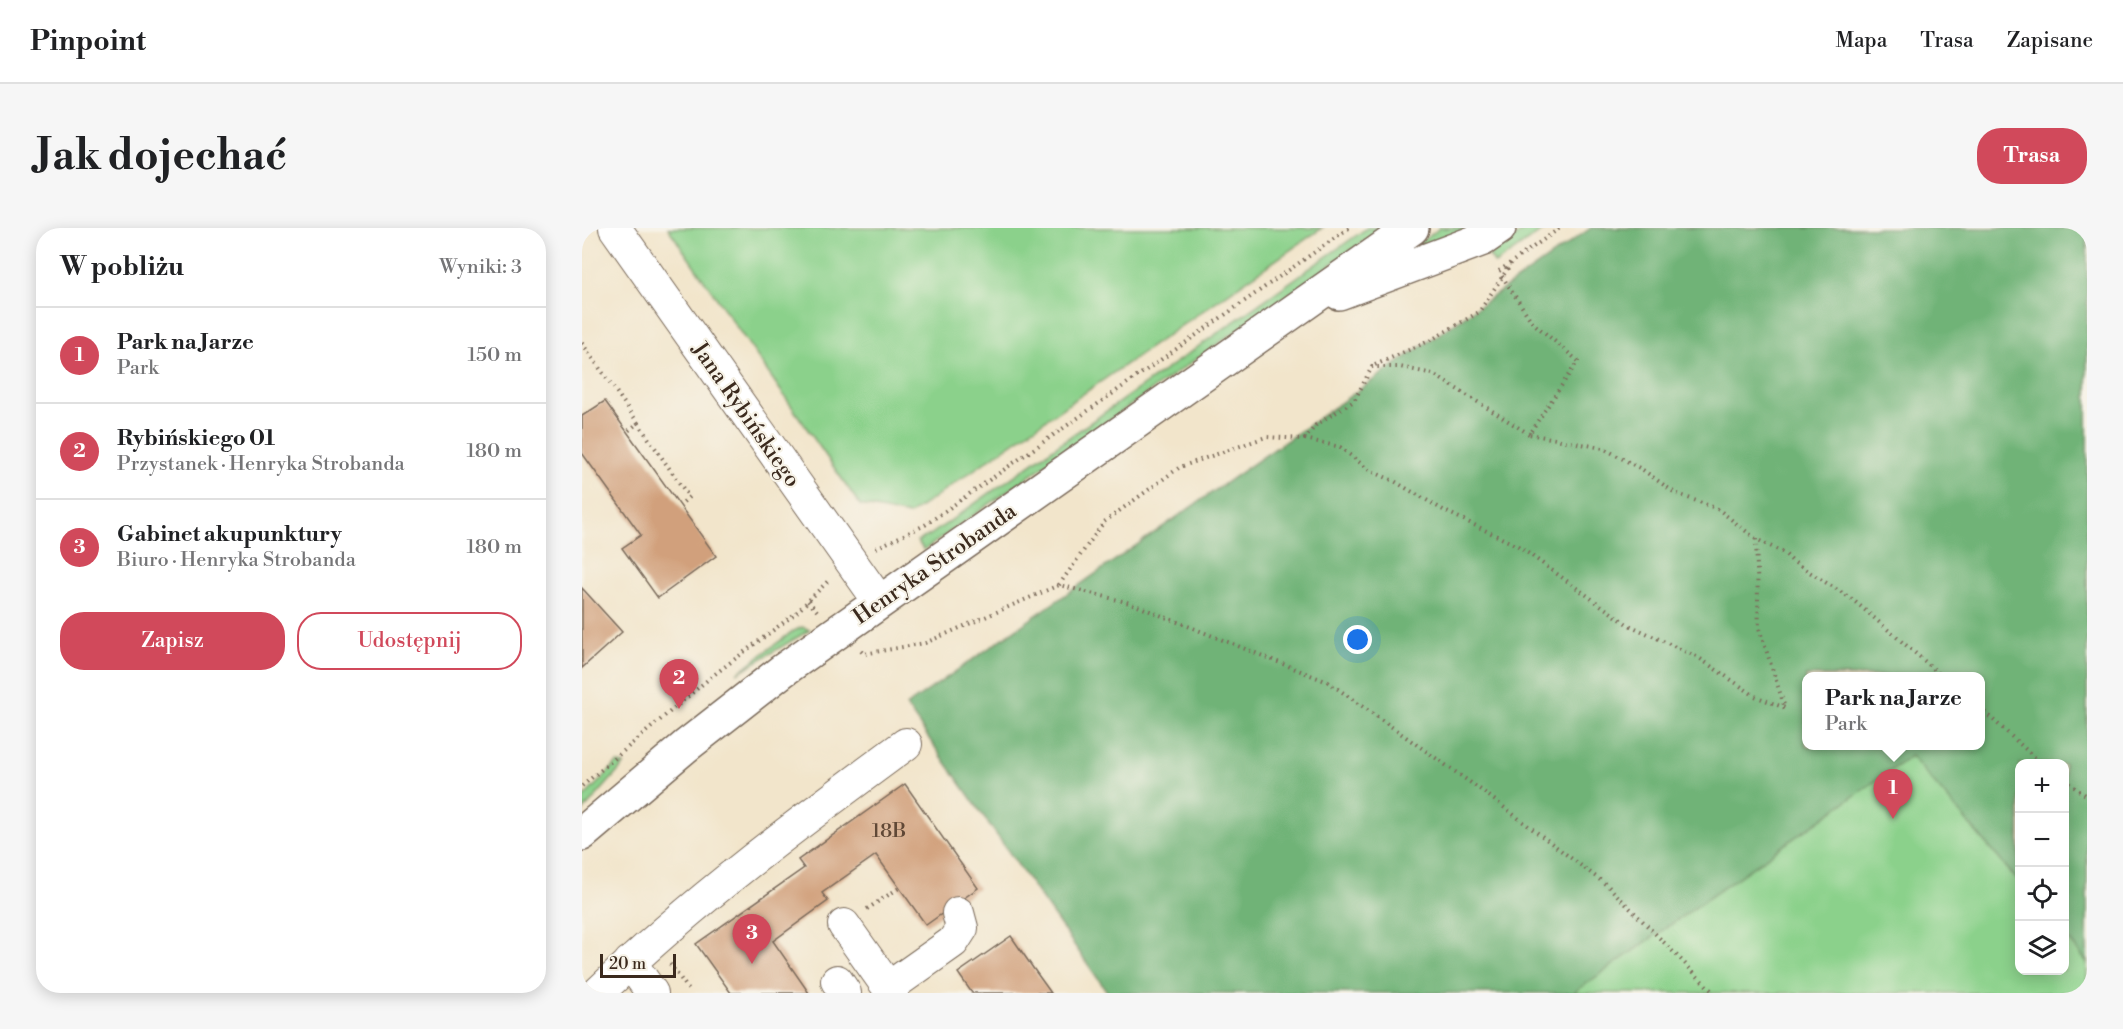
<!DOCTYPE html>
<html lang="pl">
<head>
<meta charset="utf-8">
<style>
	:root { --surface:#fff; --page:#f6f6f6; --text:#202124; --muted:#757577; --line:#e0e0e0; --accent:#d1495b }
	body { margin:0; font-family:"Libre Bodoni",serif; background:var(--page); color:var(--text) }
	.controls { position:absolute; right:18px; bottom:18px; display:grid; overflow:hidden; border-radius:12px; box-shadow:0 3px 15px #0003 }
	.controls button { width:54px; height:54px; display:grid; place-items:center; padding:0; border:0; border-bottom:2px solid var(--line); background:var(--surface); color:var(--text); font:30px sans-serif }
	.scale { position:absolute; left:18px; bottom:15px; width:76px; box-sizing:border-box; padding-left:6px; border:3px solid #3b2a1e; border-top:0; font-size:16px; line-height:21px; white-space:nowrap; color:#3b2a1e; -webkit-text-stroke:4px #f7f3e8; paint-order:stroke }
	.you { position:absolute; left:776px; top:412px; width:21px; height:21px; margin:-15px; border:4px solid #fff; border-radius:50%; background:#1a73e8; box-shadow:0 0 0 9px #1a73e833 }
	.badge { display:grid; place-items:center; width:39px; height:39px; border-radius:50%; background:var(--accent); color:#fff; font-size:20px; font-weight:700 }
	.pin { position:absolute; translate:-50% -50px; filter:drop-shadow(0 2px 3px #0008) }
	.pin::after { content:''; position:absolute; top:32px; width:21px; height:18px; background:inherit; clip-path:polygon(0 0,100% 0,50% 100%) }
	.popup { position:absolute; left:1220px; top:444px; width:183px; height:78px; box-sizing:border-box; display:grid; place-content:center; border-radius:12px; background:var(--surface); filter:drop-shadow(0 2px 4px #0005); font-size:20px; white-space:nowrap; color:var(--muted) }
	.popup b { font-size:22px; color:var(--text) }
	.popup::after { content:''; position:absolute; left:50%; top:100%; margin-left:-12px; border:12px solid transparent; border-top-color:var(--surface) }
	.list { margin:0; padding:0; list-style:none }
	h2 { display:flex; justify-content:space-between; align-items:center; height:78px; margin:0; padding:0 24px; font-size:26px }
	h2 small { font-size:20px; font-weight:400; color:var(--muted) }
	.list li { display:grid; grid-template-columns:39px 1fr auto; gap:18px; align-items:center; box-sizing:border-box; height:96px; padding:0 24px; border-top:2px solid var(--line) }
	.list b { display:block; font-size:22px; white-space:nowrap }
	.list p { margin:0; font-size:20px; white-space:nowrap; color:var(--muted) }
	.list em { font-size:20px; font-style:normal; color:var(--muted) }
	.actions { display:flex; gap:12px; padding:18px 24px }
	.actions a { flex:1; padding:14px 0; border:2px solid var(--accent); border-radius:24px; text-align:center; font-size:21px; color:var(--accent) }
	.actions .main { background:var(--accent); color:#fff }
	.icon { flex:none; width:33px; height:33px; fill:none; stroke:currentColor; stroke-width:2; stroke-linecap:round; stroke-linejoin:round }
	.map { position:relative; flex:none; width:1505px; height:765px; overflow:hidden; border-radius:24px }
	header { display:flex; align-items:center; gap:36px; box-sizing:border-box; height:84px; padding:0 30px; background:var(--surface); border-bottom:2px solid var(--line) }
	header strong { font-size:28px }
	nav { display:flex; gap:33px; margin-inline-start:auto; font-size:21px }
	.intro { display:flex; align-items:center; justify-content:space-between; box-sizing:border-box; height:144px; padding:0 36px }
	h1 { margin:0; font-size:42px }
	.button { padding:15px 27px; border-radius:24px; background:var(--accent); color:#fff; font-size:21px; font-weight:700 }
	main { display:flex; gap:36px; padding:0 36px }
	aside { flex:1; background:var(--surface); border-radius:24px; box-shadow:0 3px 15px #0003 }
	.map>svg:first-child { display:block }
	.green { fill:#8bd18b; stroke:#637e54; stroke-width:1.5 }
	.forest { fill:#70b377; stroke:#566e4a; stroke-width:1.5; fill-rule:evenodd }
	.building { fill:#d1a07c }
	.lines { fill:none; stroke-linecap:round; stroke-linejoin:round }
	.minor-casing { stroke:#7b6b5b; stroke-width:34 }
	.tertiary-casing { stroke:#7b6b5b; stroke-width:36 }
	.path { stroke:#7b6b5b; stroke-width:4; stroke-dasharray:1.5 4.5; stroke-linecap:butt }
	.minor { stroke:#fff; stroke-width:32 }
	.tertiary { stroke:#fff; stroke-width:33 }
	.labels { text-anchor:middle; stroke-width:4.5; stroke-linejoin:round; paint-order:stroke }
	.number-label { font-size:20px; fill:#604836 }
	.street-label { font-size:22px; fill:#3b2a1e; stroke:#f7f3e8 }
</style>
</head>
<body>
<header>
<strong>Pinpoint</strong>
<nav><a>Mapa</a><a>Trasa</a><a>Zapisane</a></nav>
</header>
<div class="intro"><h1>Jak dojechać</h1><a class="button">Trasa</a></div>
<main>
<aside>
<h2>W pobliżu<small>Wyniki: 3</small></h2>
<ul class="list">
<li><span class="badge">1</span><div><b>Park na Jarze</b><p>Park</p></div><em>150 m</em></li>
<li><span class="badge">2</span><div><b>Rybińskiego 01</b><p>Przystanek · Henryka Strobanda</p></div><em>180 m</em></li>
<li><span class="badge">3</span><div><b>Gabinet akupunktury</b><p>Biuro · Henryka Strobanda</p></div><em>180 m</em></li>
</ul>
<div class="actions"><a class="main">Zapisz</a><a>Udostępnij</a></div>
</aside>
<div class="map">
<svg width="1505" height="765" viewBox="0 0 1505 765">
	<rect width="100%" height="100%" fill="#f7f3e8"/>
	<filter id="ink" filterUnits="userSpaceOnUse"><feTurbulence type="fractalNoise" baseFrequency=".0167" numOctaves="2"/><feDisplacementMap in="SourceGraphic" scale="12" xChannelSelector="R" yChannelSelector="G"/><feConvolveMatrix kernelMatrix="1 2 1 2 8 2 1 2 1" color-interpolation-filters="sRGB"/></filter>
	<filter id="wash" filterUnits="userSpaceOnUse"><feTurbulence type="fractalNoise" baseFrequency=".008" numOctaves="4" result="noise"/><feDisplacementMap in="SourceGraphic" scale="24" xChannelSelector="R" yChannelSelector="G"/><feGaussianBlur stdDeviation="1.35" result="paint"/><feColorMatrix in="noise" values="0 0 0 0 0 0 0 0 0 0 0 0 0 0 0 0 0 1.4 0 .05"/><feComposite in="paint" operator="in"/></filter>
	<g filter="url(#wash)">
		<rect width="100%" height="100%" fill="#f2e5cb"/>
		<path class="green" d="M86,0h654l-413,287 -49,-10z
			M785,0h16l-459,322 -7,-9 13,-6z
			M858,0h30l-78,34z
			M945,0h19l-51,36 -6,-8z
			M220,399l8,3 -73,43 55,-41z
			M1330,527l107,127 1,88h44l1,-35 22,27v31h-514z
			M35,535l7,2 -42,47v-13z"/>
		<path class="forest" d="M1009,0h496v734l-22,-27 -1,-171h-44l-1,118 -108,-126 -338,237h-465l-202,-287zM1224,448h174v70h-174z"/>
		<g id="blocks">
			<path class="building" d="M23,173l111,155 -58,42 -36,-50 19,-13 -59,-82v-37z
				M0,360l40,44 -40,36z
				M323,556l73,104 -52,37 -50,-70 -54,38 6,8 -55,40 36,52h-78l-35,-49 108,-76 -6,-8z
				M429,708l22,32 18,25h-79l-14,-20z"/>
		</g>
	</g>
	<g filter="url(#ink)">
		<use href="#blocks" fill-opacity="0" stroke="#7b6b5b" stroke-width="1.5"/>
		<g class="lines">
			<g class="minor-casing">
				<path id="minor" d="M33,0l264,373
					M262,697l48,68
					M48,734l22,31
					M255,753l8,12
					M306,760l65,-46 9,-14 -4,-15
					M16,765c95,-92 202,-171 308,-249"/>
			</g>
			<g class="tertiary-casing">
				<path id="tertiary" d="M757,65l144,-54 16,-11
					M0,606l104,-88 96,-75 630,-443"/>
			</g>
			<path class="path" d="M917,43l61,-43
				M920,48l30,46 46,39 -49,73 74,14 40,22 32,23 43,16 38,30 28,14 8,8 60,38 90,77
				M0,115l56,80 -11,9
				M793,137l56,-25 48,-28 33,-50
				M56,195l51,74 -9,8
				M947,206l-96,-60 -33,-7h-28l-18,34 -38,24 -11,14 35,8 29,23 25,11 51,30 73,35 109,78 72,34 56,38 30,12 -26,-80 -3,-89
				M294,320l49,-23 424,-297
				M477,357l45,-63 76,-55 86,-30 39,2
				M226,373l10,11
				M279,423l3,3 61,-11 134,-58 71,18 198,79 153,108 127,96 106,107
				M1398,480l62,56
				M1482,552l23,16
				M0,558l129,-109 85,-64 34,-34
				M285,681l32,-21
				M88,736l21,29"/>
			<use href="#minor" class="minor"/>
			<use href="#tertiary" class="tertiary"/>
		</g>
	</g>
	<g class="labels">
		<g class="number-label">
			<text x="307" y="609">18B</text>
		</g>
		<g class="street-label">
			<text transform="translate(165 186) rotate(55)" y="8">Jana Rybińskiego</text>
			<text transform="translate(352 335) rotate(-35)" y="8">Henryka Strobanda</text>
		</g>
	</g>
</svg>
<div class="controls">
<button>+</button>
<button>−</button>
<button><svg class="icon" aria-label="locate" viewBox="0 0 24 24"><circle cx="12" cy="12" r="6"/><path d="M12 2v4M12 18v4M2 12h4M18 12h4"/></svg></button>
<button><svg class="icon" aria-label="layers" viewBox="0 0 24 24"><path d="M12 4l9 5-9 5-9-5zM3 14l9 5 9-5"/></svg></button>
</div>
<div class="scale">20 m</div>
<div class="you"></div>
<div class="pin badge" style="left:1311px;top:591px">1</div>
<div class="popup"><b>Park na Jarze</b>Park</div>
<div class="pin badge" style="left:97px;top:481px">2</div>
<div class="pin badge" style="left:170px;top:736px">3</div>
</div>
</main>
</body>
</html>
